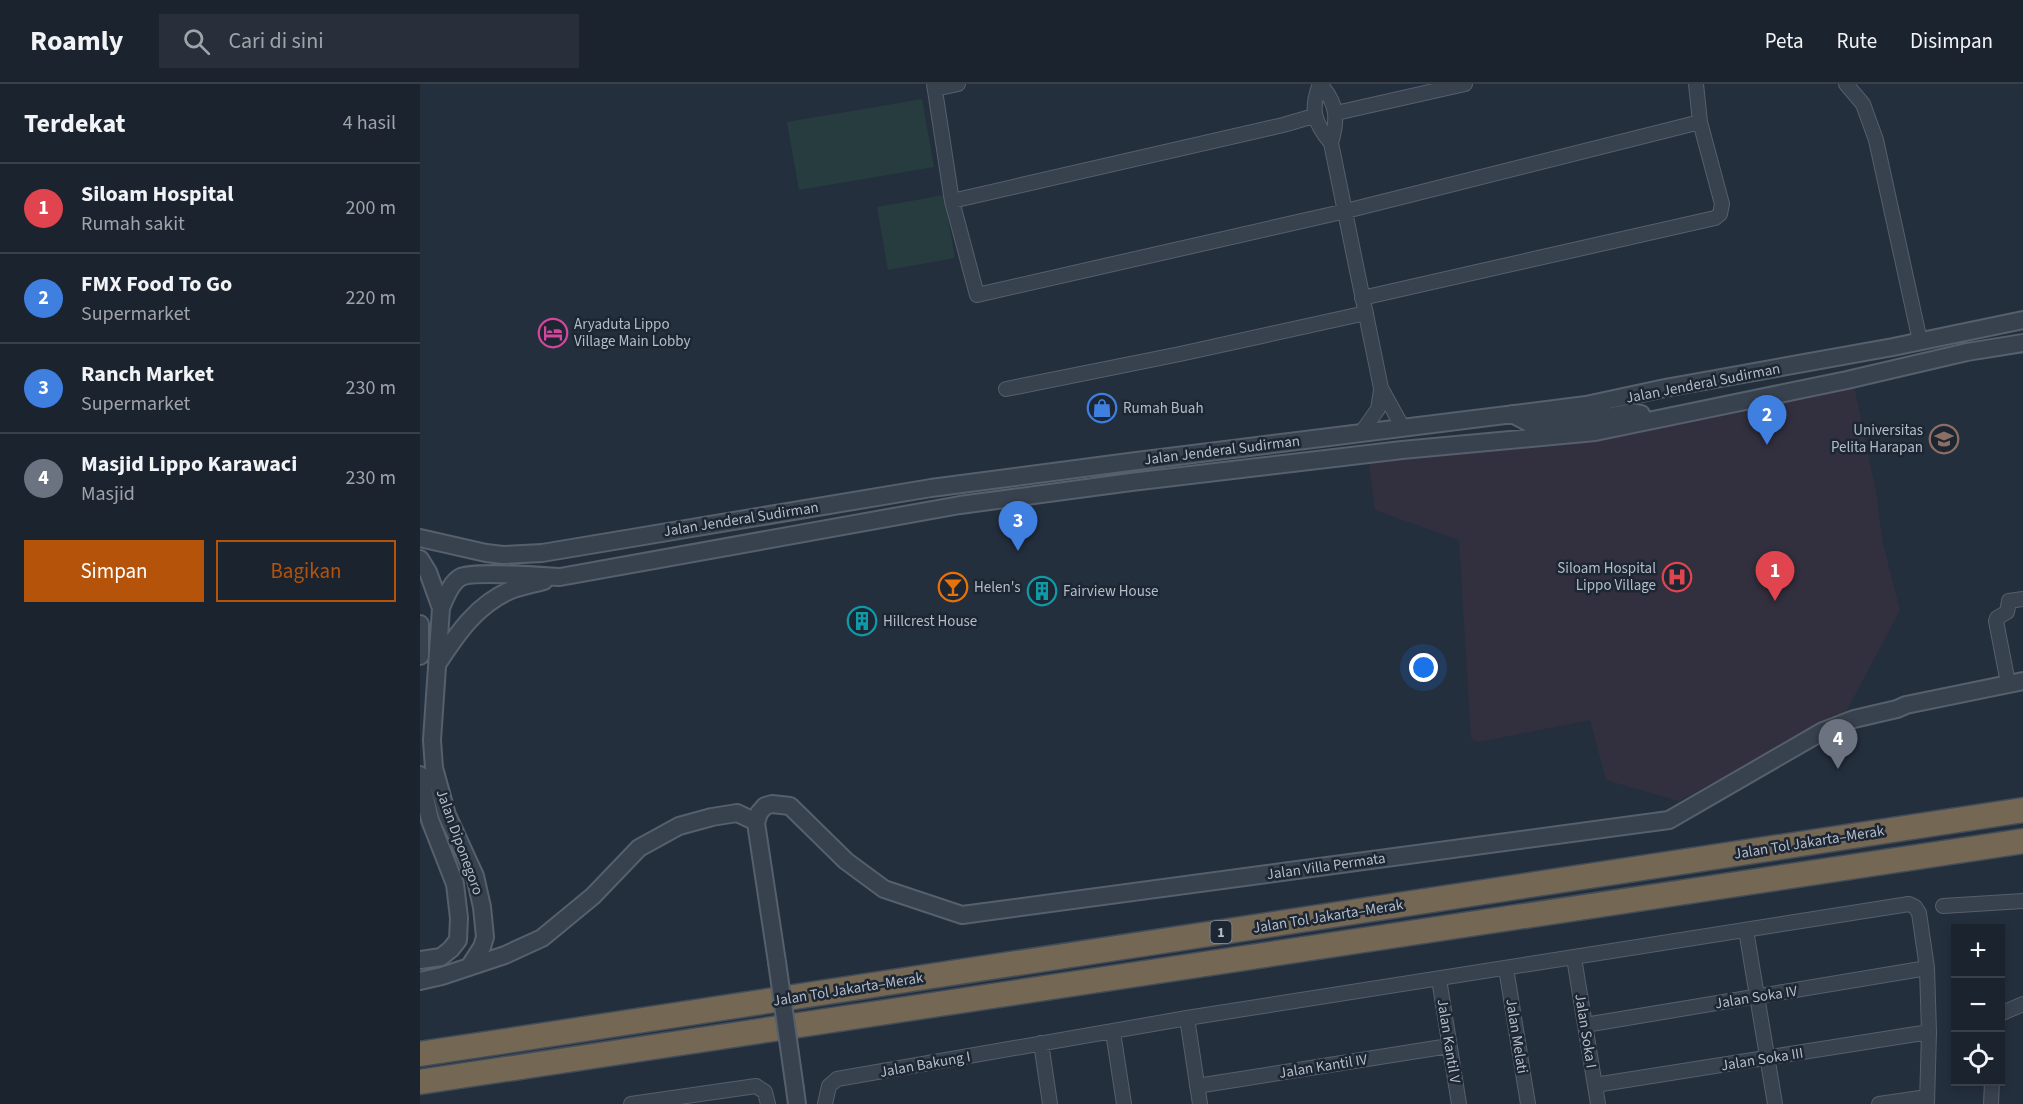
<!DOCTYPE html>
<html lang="id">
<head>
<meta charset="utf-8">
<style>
	:root { --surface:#1b232e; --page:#282f3a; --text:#f1f3f6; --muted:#a0a4aa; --line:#39404a; --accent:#b45309 }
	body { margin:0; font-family:"Source Sans 3",sans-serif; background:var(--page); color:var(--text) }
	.controls { position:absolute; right:18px; bottom:18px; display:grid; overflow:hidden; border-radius:0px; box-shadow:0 3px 9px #0003 }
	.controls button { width:54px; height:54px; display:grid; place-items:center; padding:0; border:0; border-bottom:2px solid var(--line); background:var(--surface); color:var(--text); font:30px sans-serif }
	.you { position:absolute; left:1004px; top:584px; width:21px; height:21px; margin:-15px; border:4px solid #fff; border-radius:50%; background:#1a73e8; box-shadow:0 0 0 9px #1a73e833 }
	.badge { display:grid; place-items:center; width:39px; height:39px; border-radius:50%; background:var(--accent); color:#fff; font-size:20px; font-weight:700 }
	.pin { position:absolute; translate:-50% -50px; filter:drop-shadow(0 2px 3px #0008) }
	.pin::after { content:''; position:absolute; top:32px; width:21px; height:18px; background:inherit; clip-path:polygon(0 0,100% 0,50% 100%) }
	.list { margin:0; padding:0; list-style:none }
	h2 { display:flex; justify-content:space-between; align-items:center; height:78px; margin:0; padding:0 24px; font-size:26px }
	h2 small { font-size:20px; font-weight:400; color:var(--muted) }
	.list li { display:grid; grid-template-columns:39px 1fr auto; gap:18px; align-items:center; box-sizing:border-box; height:90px; padding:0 24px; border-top:2px solid var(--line) }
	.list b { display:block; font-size:22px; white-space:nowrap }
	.list p { margin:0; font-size:20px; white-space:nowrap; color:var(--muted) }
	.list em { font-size:20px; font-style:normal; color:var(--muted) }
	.actions { display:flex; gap:12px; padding:18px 24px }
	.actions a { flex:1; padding:14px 0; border:2px solid var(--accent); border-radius:0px; text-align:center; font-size:21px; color:var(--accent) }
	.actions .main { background:var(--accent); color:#fff }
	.icon { flex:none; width:33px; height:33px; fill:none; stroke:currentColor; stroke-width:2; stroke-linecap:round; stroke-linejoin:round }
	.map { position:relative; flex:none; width:1603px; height:1020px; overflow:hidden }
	header { display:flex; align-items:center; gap:36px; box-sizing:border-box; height:84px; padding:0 30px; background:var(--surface); border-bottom:2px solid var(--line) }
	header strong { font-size:28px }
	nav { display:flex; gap:33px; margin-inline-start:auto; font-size:21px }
	.search { width:420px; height:54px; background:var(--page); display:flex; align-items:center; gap:15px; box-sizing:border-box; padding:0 21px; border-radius:0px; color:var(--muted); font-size:22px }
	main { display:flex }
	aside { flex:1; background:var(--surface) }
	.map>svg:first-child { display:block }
	.medical { fill:#32303f }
	.green { fill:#263c3f }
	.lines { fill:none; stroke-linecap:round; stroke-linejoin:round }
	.minor-casing { stroke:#565f6c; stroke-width:16 }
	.tertiary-casing { stroke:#565f6c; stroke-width:20 }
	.motorway-casing { stroke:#434c59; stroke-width:27 }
	.minor { stroke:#38414e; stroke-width:14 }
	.tertiary { stroke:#38414e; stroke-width:16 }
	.motorway { stroke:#746855; stroke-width:24 }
	.tertiary-bridge-casing { stroke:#565f6c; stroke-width:20; stroke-linecap:butt }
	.tertiary-bridge { stroke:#38414e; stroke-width:16 }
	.labels { text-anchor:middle; stroke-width:5; stroke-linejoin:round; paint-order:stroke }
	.shield { fill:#1d2633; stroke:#878f9c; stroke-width:1.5 }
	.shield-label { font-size:14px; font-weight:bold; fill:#b4bcc9 }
	.poi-label { font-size:15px; fill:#b4bcc9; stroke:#1d2633; text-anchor:start }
	.street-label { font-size:15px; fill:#b4bcc9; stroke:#1d2633 }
</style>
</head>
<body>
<header>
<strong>Roamly</strong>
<div class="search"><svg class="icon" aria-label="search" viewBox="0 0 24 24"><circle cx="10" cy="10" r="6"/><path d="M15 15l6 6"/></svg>Cari di sini</div>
<nav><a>Peta</a><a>Rute</a><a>Disimpan</a></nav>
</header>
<main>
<aside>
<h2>Terdekat<small>4 hasil</small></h2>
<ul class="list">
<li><span class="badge" style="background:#e0444e">1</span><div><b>Siloam Hospital</b><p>Rumah sakit</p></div><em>200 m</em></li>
<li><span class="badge" style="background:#3f7fe0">2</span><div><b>FMX Food To Go</b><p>Supermarket</p></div><em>220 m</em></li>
<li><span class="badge" style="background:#3f7fe0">3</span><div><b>Ranch Market</b><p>Supermarket</p></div><em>230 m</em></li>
<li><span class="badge" style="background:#6b7280">4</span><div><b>Masjid Lippo Karawaci</b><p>Masjid</p></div><em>230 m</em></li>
</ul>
<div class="actions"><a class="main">Simpan</a><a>Bagikan</a></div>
</aside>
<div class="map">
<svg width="1603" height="1020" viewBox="0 0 1603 1020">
	<rect width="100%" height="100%" fill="#242f3e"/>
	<path class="medical" d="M1434,301l22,107 7,52 17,66 -54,102 -167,89 -73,-21 -16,-60 -112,22 -7,-4 -12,-198 -84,-30 -6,-47 229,-23z"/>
	<path class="green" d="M502,15l12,68 -135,23 -12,-68z
		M524,111l11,63 -67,12 -11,-63z"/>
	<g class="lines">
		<g class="minor-casing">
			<path id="minor" d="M514,0l18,117 25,94 369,-84 354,-89
				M900,0c-10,25 -6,39 11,59l50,245 22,40
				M900,0c18,20 18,35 11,59
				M1426,0l17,20 13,36 44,201
				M515,5l23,-5
				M916,29l129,-29
				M532,117l331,-76 31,-9
				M942,214l353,-80 5,-4 2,-10 -22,-82 -4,-38
				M586,305l174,-35 186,-41
				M941,349l17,-24 3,-19
				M1588,599l-12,-62 1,-3 10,-6 2,-11 14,-2
				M1523,822l80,-5
				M1326,846l29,174
				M1154,874l24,146
				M1086,884l22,136
				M1019,895l20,125
				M1580,930l23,-10
				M767,934l13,86
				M1165,941l342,-57
				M693,948l11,72
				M621,959l9,61
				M1175,1001l334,-53
				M777,1002l252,-40
				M211,1020l125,-18 9,6 3,12
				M405,1020l4,-18 8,-7 350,-61 722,-114 6,3 4,6 8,55 2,64 -2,72
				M1459,1020l48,-7
				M1571,1020l1,-22"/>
		</g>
		<g class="tertiary-casing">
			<path id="tertiary" d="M1092,330l17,9 17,1 39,-3 47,-9 9,2 1,4
				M0,454l66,15 17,2 39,-2 389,-65 198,-26 457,-57 79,-17 228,-41 130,-27
				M0,475l8,13 13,36 -9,132 2,28 13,47 28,61 7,31 3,30 -3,10 -13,20
				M21,524c4,-10 10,-26 20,-31 12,-6 82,-1 99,0l400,-72 171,-23 271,-32 193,-18 252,-52 120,-28 56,-9
				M0,540v32
				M18,579c19,-29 39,-59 73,-73 10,-4 22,-6 33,-9
				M0,691l10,45 25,64 4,34 -1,22 -7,9 -10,8 -21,3
				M336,739l3,-10 6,-7 7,-2 18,2 56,55 38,28 78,26 707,-95 154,-89 31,-12 43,-10 9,-4 117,-24
				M0,897l22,-5 63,-21 37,-17 51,-42 46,-48 40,-22 33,-9 25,-4 15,7 4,3 21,139
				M375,1005l2,15"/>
		</g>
		<g class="motorway-casing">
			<path id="motorway" d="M0,970l1603,-244
				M0,998l1603,-241"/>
		</g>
		<use href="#minor" class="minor"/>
		<use href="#tertiary" class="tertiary"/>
		<use href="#motorway" class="motorway"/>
		<g class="tertiary-bridge-casing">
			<path id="tertiary-bridge" d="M357,878l18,127"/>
		</g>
		<use href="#tertiary-bridge" class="tertiary-bridge"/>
	</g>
	<defs>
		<g id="hotel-ring" transform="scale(1.5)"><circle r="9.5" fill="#1d2633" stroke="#d1479c" stroke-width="1.5"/><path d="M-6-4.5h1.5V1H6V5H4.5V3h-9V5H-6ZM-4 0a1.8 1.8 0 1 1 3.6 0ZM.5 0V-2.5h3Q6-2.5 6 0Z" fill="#d1479c"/></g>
		<g id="shop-ring" transform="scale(1.5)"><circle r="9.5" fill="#1d2633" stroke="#3f7fe0" stroke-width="1.5"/><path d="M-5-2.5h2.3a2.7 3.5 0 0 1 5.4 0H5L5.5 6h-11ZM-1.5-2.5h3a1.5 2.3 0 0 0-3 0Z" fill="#3f7fe0"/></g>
		<g id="university-ring" transform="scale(1.5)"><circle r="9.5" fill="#1d2633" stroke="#8d6e63" stroke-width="1.5"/><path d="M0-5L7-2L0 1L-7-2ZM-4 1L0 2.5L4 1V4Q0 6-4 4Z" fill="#8d6e63"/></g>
		<g id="hospital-ring" transform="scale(1.5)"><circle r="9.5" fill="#1d2633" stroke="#e0444e" stroke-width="1.5"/><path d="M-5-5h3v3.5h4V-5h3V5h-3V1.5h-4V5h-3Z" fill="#e0444e"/></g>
		<g id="bar-ring" transform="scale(1.5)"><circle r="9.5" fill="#1d2633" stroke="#e8710a" stroke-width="1.5"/><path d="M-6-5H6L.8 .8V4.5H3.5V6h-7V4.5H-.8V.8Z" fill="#e8710a"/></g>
		<g id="building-ring" transform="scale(1.5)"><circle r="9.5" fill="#1d2633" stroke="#0f9aa8" stroke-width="1.5"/><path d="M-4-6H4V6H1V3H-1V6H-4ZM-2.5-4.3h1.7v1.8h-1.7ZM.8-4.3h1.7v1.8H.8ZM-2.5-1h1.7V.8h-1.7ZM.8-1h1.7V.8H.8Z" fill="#0f9aa8"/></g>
	</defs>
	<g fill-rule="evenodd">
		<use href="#hotel-ring" x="133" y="249"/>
		<use href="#shop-ring" x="682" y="324"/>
		<use href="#university-ring" x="1524" y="355"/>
		<use href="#hospital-ring" x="1257" y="493"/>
		<use href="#bar-ring" x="533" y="503"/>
		<use href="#building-ring" x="622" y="507"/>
		<use href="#building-ring" x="442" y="537"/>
	</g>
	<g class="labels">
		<rect class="shield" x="790.5" y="837" width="21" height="22" rx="4.5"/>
		<g class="shield-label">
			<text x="801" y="853">1</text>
		</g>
		<g class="poi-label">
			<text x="154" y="245">Aryaduta Lippo<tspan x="154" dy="17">Village Main Lobby</tspan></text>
			<text x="703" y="329">Rumah Buah</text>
			<text x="1503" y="351" text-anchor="end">Universitas<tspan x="1503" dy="17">Pelita Harapan</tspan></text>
			<text x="1236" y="489" text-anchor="end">Siloam Hospital<tspan x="1236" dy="17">Lippo Village</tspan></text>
			<text x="554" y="508">Helen's</text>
			<text x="643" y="512">Fairview House</text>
			<text x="463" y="542">Hillcrest House</text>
		</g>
		<g class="street-label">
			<text transform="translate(1283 299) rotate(-11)" y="5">Jalan Jenderal Sudirman</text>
			<text transform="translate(802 366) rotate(-7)" y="5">Jalan Jenderal Sudirman</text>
			<text transform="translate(321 435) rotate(-9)" y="5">Jalan Jenderal Sudirman</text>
			<text transform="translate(40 758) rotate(70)" y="5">Jalan Diponegoro</text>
			<text transform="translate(1389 758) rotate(-9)" y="5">Jalan Tol Jakarta–Merak</text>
			<text transform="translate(906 782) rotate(-8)" y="5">Jalan Villa Permata</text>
			<text transform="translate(908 832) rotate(-9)" y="5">Jalan Tol Jakarta–Merak</text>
			<text transform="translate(428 905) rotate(-9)" y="5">Jalan Tol Jakarta–Merak</text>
			<text transform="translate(1336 913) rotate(-9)" y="5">Jalan Soka IV</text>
			<text transform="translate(1166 947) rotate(81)" y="5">Jalan Soka I</text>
			<text transform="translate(1097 952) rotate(81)" y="5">Jalan Melati</text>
			<text transform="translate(1029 957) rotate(81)" y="5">Jalan Kantil V</text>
			<text transform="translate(1342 975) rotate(-9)" y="5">Jalan Soka III</text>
			<text transform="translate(505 980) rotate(-10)" y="5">Jalan Bakung I</text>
			<text transform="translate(903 982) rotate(-9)" y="5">Jalan Kantil IV</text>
		</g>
	</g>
</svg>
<div class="controls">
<button>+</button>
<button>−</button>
<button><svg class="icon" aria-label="locate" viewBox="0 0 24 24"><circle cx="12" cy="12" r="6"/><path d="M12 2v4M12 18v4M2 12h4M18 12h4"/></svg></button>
</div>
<div class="you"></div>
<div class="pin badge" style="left:1355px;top:517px;background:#e0444e">1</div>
<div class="pin badge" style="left:1347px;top:361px;background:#3f7fe0">2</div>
<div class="pin badge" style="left:598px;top:467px;background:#3f7fe0">3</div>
<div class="pin badge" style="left:1418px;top:685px;background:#6b7280">4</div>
</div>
</main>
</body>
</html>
